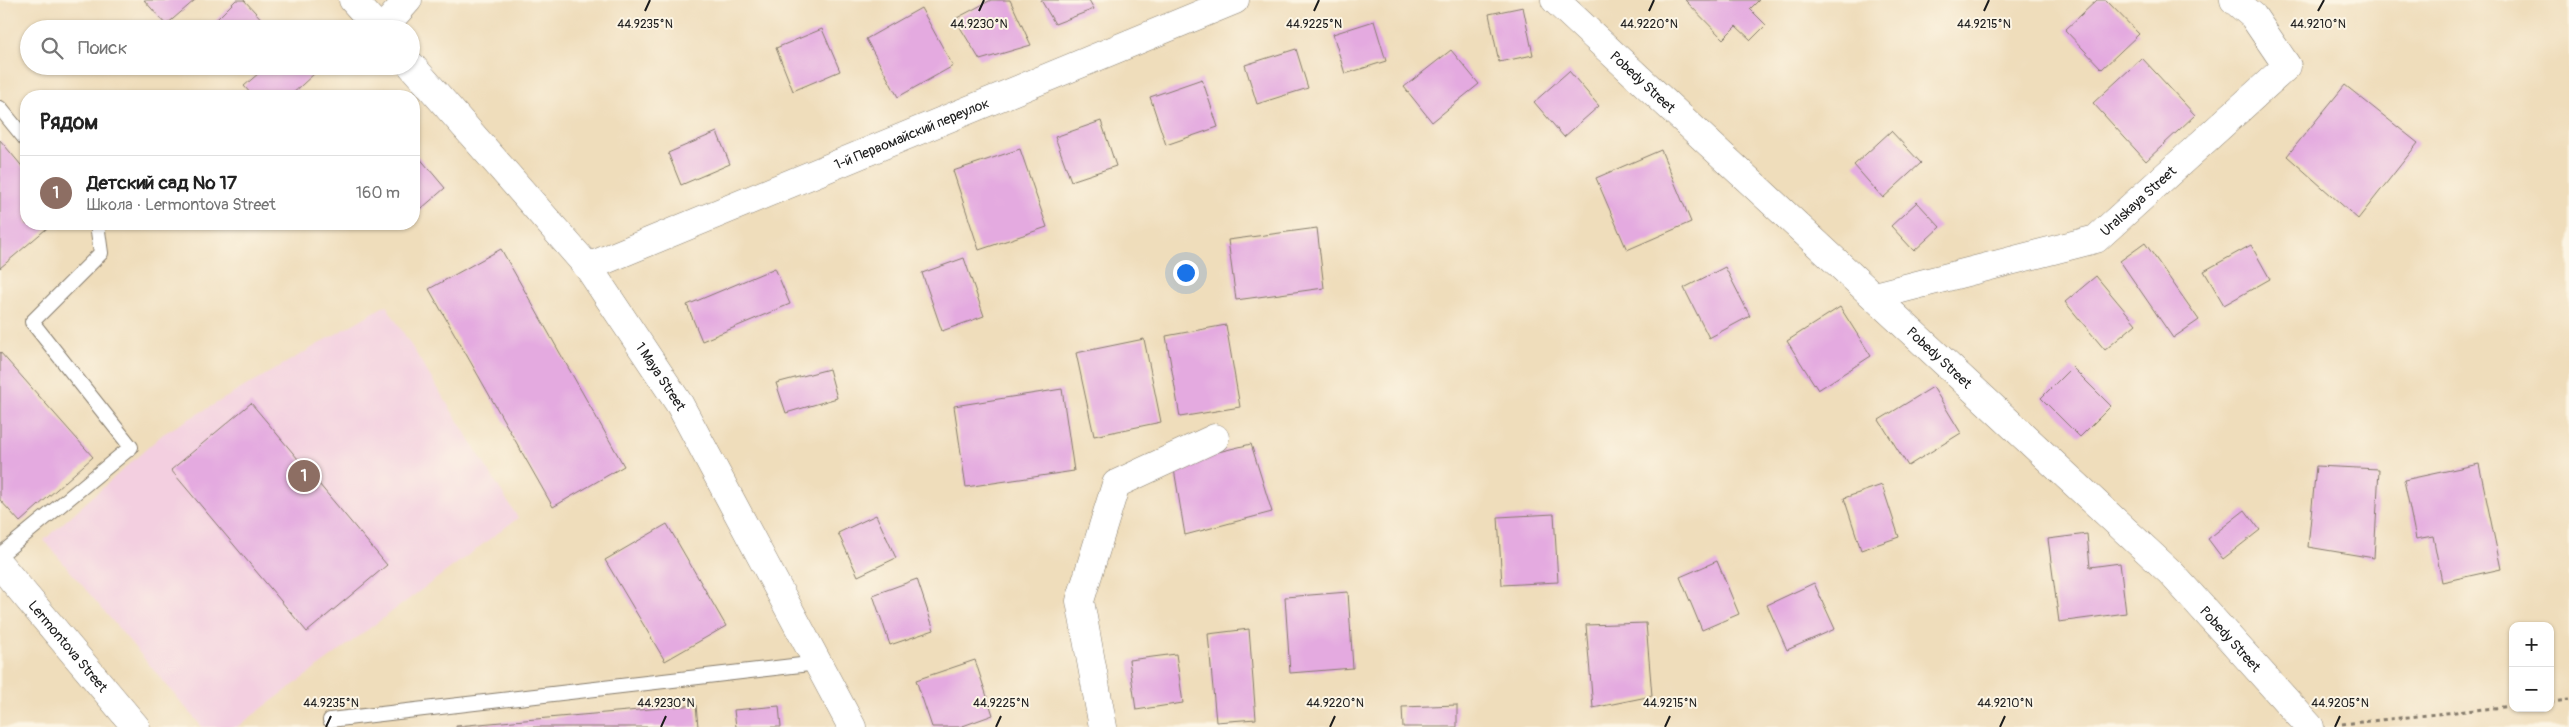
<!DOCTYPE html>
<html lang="ru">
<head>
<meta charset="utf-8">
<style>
	:root { --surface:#fff; --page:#f6f6f6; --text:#222; --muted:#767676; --line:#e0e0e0; --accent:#d1495b }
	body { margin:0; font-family:Pangolin,sans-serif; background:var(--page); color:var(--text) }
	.controls { position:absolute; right:15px; bottom:15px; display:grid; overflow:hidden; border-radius:10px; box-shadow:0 1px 4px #0004 }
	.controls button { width:45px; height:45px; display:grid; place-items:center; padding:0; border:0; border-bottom:1px solid var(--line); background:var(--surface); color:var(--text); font:25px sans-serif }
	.you { position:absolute; left:1185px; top:272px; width:18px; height:18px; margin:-12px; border:4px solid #fff; border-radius:50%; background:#1a73e8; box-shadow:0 0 0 8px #1a73e833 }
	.badge { display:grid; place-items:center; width:32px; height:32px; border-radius:50%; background:var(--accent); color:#fff; font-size:16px; font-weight:700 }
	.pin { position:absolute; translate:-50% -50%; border:2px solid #fff; box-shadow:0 1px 5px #0006 }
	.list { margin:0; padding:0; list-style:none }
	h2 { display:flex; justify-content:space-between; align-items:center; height:65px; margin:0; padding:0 20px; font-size:21px }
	h2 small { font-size:16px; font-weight:400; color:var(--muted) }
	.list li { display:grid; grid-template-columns:32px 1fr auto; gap:15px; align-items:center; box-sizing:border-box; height:75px; padding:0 20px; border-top:1px solid var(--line) }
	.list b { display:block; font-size:19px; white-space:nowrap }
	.list p { margin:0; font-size:16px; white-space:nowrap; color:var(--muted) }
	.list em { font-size:16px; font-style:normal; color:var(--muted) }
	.icon { flex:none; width:28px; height:28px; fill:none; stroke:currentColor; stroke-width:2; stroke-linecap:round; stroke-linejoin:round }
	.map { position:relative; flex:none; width:2569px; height:727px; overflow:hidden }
	.search { position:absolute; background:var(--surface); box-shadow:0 1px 4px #0004; left:20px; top:20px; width:400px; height:55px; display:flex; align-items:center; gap:12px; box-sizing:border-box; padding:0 18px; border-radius:28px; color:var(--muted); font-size:19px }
	.panel { position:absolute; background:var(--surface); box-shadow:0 1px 4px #0004; left:20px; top:90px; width:400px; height:140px; border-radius:20px }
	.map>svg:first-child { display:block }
	.built { fill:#f3cfe0 }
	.building { fill:#e4aae0 }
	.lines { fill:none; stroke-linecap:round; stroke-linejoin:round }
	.lane-casing { stroke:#867c6c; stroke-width:16 }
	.street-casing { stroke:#867c6c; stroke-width:29 }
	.path { stroke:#867c6c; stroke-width:3; stroke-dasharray:4 4; stroke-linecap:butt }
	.lane { stroke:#fff; stroke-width:14 }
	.street { stroke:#fff; stroke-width:28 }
	.ticks { fill:none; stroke:#1c1c1c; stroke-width:2 }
	.labels { text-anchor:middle; stroke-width:4; stroke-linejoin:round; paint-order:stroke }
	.street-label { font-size:14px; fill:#1c1c1c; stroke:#fcf5e5 }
	.ticks-label { font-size:12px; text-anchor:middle; fill:#1c1c1c; stroke:#fcf5e5; stroke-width:4; stroke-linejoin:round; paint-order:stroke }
</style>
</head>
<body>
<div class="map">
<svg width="2569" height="727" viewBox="0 0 2569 727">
	<rect width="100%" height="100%" fill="#fcf5e5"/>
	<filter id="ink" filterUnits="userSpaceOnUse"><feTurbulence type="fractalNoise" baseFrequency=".02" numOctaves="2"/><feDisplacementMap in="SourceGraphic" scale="10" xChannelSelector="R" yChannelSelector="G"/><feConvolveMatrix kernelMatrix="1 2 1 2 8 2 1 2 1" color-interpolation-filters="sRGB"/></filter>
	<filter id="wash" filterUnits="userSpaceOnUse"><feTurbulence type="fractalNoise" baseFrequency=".0096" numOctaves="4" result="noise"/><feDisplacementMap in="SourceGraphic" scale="20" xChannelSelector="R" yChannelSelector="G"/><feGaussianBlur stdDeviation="1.12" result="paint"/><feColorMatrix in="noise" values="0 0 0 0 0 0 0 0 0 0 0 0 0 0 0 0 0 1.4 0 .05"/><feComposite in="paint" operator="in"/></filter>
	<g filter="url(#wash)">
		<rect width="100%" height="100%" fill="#efddbb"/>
		<path class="built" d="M386,305l132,213 -281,209h-35l-158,-187 119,-106z"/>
		<g id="blocks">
			<path class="building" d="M144,0h51l-29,25z
				M236,0h8l22,24 -5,5h-54z
				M991,0h19l21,45 -51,15 -25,-41z
				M1041,0h48l5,9 -39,15z
				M1685,0h74l-9,9 16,16 -15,15 -15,-14 -13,13z
				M2097,0h9l33,34 -37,35 -37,-39z
				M1523,7l10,48 -34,7 -10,-48z
				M921,8l32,58 -55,31 -32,-58z
				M1374,21l12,40 -41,13 -12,-40z
				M822,29l18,42 -47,20 -17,-43z
				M1296,49l12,39 -51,16 -12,-39z
				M1451,50l28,34 -47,38 -28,-35z
				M2142,58l53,57 -49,46 -53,-58z
				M267,66h42l6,7 -25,23h-37l-9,-10z
				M1569,71l30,35 -35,31 -30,-35z
				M1202,79l16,48 -52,18 -16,-48z
				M2345,85l73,58 -60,76 -71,-63z
				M1101,121l15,45 -45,15 -16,-44z
				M1891,131l30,32 -38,35 -29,-33z
				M717,132l13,32 -49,21 -13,-32z
				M0,140l26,31v53h26l-52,44z
				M1020,149l27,78 -68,23 -26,-79z
				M1661,150l30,72 -64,28 -31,-72z
				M418,156l27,32 -31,27v-55z
				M1917,202l23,25 -26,24 -23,-25z
				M1317,228l7,60 -88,12 -8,-60z
				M2145,243l54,77 -26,18 -53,-77z
				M2251,245l19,34 -46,26 -20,-34z
				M501,249l123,217 -71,41 -124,-218z
				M964,258l20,58 -42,15 -20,-58z
				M1725,267l25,49 -41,22 -25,-50z
				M775,268l15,36 -88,37 -15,-36z
				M2096,276l40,48 -31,26 -40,-48z
				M1840,307l31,49 -53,34 -31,-49z
				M1226,325l14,82 -60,10 -14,-81z
				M1144,339l17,83 -67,14 -18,-83z
				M0,352l93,105 -73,65 -20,-22z
				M2072,367l39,39 -31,31 -39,-39z
				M829,369l8,29 -51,15 -10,-30z
				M1933,387l28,46 -53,33 -29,-46z
				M1062,389l12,82 -108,16 -12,-81z
				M251,403l136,162 -80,67 -136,-162z
				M1251,444l21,68 -87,23 -12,-72z
				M2479,464l22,105 -59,13 -9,-46 -17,3 -12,-59z
				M2316,466l63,3 -5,89 -66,-11z
				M1882,485l17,52 -38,13 -17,-52z
				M2245,510l15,20 -37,29 -15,-20z
				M1554,514l4,68 -56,3 -4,-68z
				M876,515l20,43 -38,18 -20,-43z
				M667,524l59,102 -61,35 -60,-101z
				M2087,534l3,33 30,-4 6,50 -67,9 -11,-83z
				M1717,561l22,53 -37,16 -22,-53z
				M917,579l17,51 -44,15 -17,-50z
				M1814,583l21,46 -48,21 -20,-45z
				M1348,592l5,76 -63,5 -5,-76z
				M1646,623l6,73 -59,12 -7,-83z
				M1249,629l7,90 -40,3 -8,-88z
				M1176,654l7,49 -47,7 -7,-50z
				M975,660l18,55 -33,12h-28l-16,-47z
				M696,705l2,22h-242v-1z
				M1457,705v22h-54l-1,-20z
				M779,706l2,21h-45l-2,-17z"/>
		</g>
	</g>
	<g filter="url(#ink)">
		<use href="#blocks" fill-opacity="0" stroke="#867c6c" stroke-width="1"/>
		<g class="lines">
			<g class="lane-casing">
				<path id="lane" d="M0,108l26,32
					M0,555l131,-108 -99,-125 69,-69 -4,-29
					M330,720l488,-57"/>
			</g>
			<g class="street-casing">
				<g id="street">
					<path d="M353,0l26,29"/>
					<path id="s1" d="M1555,0l616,573 139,154"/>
					<path d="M382,29l26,-29"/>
					<path id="s2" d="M411,65l177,202 92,138 172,322"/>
					<path id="s3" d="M588,267l647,-267"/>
					<path id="s4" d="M1874,296l222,-57 191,-173 -34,-50 -19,-16"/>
					<path id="s5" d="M0,565l136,162"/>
					<path d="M1103,727l-23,-126 36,-117 99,-46"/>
				</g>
			</g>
			<path class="path" d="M2550,702l19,-2
				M2342,724l171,-18"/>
			<use href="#lane" class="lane"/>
			<use href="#street" class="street"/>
		</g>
	</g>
	<path class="ticks" d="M645,11l5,-11M979,11l5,-11M1314,11l5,-11M1649,11l5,-11M1984,11l5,-11M2318,11l6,-11M326,727l5,-11M661,727l5,-11M996,727l5,-11M1330,727l5,-11M1665,727l5,-11M2000,727l5,-11M2335,727l5,-11"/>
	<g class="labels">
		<g class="street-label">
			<text dy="5" stroke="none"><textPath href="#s1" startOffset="120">Pobedy Street</textPath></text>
			<text dy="5" stroke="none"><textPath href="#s3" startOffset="350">1-й Первомайский переулок</textPath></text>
			<text dy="5" stroke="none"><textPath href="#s4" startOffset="286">Uralskaya Street</textPath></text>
			<text dy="5" stroke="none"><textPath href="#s1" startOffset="525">Pobedy Street</textPath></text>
			<text dy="5" stroke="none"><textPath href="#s2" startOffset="400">1 Maya Street</textPath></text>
			<text dy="5" stroke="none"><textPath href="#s1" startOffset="930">Pobedy Street</textPath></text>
			<text dy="5" stroke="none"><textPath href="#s5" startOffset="106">Lermontova Street</textPath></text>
		</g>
	</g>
	<g class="ticks-label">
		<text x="645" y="28">44.9235°N</text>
		<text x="979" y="28">44.9230°N</text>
		<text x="1314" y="28">44.9225°N</text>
		<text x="1649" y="28">44.9220°N</text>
		<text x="1984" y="28">44.9215°N</text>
		<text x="2318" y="28">44.9210°N</text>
		<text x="331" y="707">44.9235°N</text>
		<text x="666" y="707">44.9230°N</text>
		<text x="1001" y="707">44.9225°N</text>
		<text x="1335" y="707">44.9220°N</text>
		<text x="1670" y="707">44.9215°N</text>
		<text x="2005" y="707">44.9210°N</text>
		<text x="2340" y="707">44.9205°N</text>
	</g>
</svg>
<div class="controls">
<button>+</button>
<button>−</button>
</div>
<div class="you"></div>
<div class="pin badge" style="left:304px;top:476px;background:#8d6e63">1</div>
<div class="search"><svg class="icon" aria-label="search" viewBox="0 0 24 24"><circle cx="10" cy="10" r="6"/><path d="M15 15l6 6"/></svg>Поиск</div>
<section class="panel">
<h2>Рядом<small></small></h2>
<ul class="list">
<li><span class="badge" style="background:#8d6e63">1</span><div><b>Детский сад № 17</b><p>Школа · Lermontova Street</p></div><em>160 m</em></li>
</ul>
</section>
</div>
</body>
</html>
